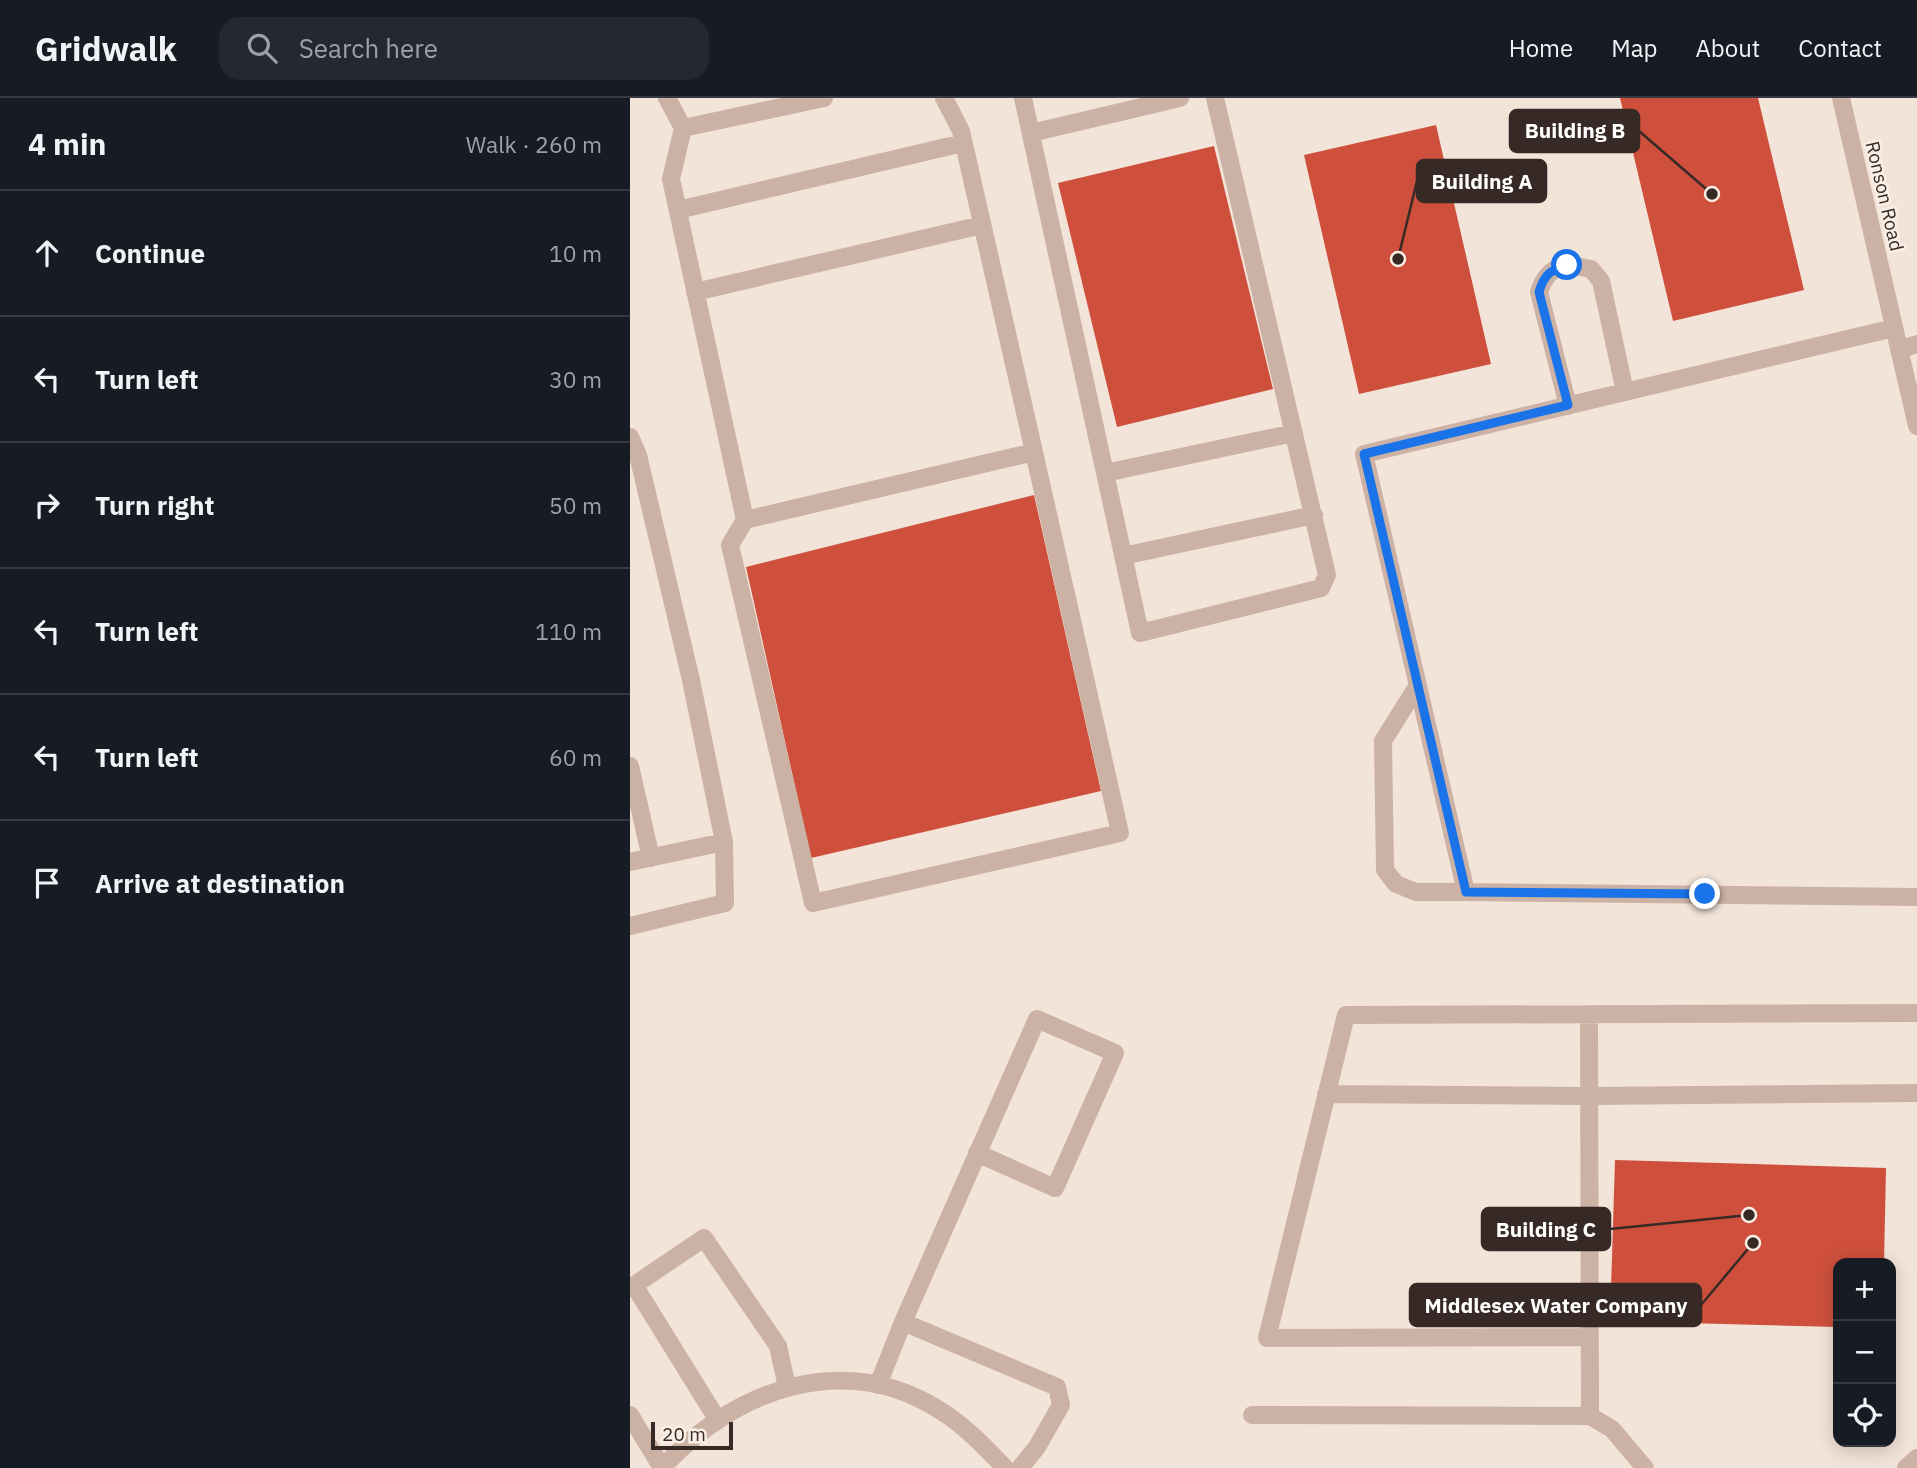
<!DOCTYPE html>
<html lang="en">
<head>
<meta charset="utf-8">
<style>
	:root { --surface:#171b24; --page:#242831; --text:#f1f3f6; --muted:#9ea1a6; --line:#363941 }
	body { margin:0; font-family:"IBM Plex Sans",sans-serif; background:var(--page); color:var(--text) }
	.controls { position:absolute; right:21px; bottom:21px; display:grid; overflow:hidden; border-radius:14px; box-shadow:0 4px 18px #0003 }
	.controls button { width:63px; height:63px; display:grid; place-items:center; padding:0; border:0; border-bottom:2px solid var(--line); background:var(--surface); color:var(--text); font:35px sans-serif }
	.scale { position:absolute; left:21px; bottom:18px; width:82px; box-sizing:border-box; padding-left:7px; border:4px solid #372a26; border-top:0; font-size:19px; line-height:24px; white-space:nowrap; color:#372a26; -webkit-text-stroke:5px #faefe5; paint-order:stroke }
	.stop { position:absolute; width:21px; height:21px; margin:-16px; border:5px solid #1a73e8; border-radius:50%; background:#fff }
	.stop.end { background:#1a73e8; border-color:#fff; box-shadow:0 2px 7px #0008 }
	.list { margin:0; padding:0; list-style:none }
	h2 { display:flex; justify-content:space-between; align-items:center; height:91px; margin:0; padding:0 28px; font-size:30px }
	h2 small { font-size:23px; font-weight:400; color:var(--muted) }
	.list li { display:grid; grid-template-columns:46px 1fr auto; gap:21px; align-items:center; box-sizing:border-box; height:126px; padding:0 28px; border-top:2px solid var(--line) }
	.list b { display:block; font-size:26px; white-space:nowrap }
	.list em { font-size:23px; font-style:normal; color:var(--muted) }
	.icon { flex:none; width:38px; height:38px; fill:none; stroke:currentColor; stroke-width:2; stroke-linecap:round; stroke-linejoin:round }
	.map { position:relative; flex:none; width:1287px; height:1370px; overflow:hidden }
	header { display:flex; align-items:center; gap:42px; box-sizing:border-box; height:98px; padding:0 35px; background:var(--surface); border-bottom:2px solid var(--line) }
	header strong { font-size:33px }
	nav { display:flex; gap:38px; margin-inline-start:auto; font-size:24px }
	.search { width:490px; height:63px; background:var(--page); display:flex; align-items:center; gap:18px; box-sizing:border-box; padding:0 24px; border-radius:21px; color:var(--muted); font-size:26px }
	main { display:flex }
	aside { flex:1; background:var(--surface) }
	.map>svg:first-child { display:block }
	.building { fill:#ce503c }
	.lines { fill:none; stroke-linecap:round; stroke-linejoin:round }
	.minor { stroke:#ccb2a4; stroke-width:18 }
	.route { stroke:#1a73e8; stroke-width:9 }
	.labels { text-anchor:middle; stroke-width:5; stroke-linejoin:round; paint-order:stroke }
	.street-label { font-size:19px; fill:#372a26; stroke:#faefe5 }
	.leader { fill:none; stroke:#372a26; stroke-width:2.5 }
	.callout-dot { fill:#372a26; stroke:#faefe5; stroke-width:2.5 }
	.callout { fill:#372a26; stroke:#372a26; stroke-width:2.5 }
	.callout-label { font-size:21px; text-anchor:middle; font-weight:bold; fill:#fff }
</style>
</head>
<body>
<header>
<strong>Gridwalk</strong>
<div class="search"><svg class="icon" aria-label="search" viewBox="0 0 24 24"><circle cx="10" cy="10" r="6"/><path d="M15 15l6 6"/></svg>Search here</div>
<nav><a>Home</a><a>Map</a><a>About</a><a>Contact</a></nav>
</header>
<main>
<aside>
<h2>4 min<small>Walk · 260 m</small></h2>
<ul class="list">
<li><svg class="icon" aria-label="ahead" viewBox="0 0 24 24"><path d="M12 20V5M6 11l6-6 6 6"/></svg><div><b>Continue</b></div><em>10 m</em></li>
<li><svg class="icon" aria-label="left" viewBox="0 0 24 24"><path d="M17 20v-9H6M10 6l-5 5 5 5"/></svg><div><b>Turn left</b></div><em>30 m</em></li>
<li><svg class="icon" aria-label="right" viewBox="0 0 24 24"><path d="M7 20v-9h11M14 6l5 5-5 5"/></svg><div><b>Turn right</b></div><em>50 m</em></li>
<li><svg class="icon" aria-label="left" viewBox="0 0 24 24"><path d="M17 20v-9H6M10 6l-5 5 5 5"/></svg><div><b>Turn left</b></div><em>110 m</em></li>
<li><svg class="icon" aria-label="left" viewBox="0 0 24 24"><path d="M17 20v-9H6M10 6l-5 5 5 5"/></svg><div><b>Turn left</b></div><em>60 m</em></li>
<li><svg class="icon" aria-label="arrive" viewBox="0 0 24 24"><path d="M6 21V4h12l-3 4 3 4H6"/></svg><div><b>Arrive at destination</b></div></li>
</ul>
</aside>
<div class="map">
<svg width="1287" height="1370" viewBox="0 0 1287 1370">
	<rect width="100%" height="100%" fill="#f3e4d9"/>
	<path class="building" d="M990,0h138l46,192 -131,31z
		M806,27l55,239 -132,30 -55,-239z
		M584,48l59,243 -156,38 -59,-244z
		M404,397l67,296 -290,67 -65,-291z
		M985,1062l271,8 -2,95h-46v64l-228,-6z"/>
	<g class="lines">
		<path class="minor" d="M37,0l16,30 141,-30
			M393,0l117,535 181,-45 6,-13 -112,-477
			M1211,0l76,328
			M53,30l-12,51 74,341 289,-68 -73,-321 -17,-33
			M401,35l149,-35
			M48,112l285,-67
			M65,194l287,-67
			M1264,230l-530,126 102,438 451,5
			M1269,252l18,-6
			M938,308l-29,-114c9,-28 26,-29 52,-23l10,12 24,111
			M0,339l8,18 53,225 33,162 1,61 -95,23
			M475,375l189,-40
			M115,422l-15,25 83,358 307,-70 -86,-381
			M493,458l191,-41
			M788,587l-35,56 2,129 11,14 20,8h50
			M0,668l21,92
			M0,764l94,-20
			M959,916l1,402
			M696,996l263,2 328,-3
			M4,1187l83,134
			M0,1190l74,-50 74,108 9,41
			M273,1224l154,65 4,18 -24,42 -17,21
			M960,1239l-323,1 79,-323 571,-2
			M248,1287l25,-63 134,-303 78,34 -60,135 -78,-35
			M0,1317l32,53
			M622,1317l338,1 22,13 33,39
			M32,1370c72,-79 183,-119 279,-57 24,15 45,37 64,57
			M1276,1370l11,-10"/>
	</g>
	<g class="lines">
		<path class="route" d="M937,167c-17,5 -23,10 -28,27l29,113 -204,49 102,438 239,2"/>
	</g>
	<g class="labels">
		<g class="street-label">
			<text transform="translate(1255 98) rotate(77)" y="7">Ronson Road</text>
		</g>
	</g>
	<path class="leader" d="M1082 96L1009 33M768 161L787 83M1119 1117L980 1131M1123 1145L1071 1207"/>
	<g class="callout-dot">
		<circle cx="1082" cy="96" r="7"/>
		<circle cx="768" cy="161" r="7"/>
		<circle cx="1119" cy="1117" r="7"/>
		<circle cx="1123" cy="1145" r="7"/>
	</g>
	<g class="callout">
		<rect x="880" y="12" width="129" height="42" rx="7"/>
		<rect x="787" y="62" width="129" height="42" rx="7"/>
		<rect x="852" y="1110" width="128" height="42" rx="7"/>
		<rect x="780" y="1186" width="291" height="42" rx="7"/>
	</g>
	<g class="callout-label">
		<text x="945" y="40">Building B</text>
		<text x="852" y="91">Building A</text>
		<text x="916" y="1139">Building C</text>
		<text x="926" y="1215">Middlesex Water Company</text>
	</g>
</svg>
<div class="controls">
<button>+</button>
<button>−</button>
<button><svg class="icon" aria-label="locate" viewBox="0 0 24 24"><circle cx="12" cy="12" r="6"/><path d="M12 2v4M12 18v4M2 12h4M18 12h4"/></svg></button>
</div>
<div class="scale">20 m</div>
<div class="stop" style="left:937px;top:167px"></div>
<div class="stop end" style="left:1075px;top:796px"></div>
</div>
</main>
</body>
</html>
